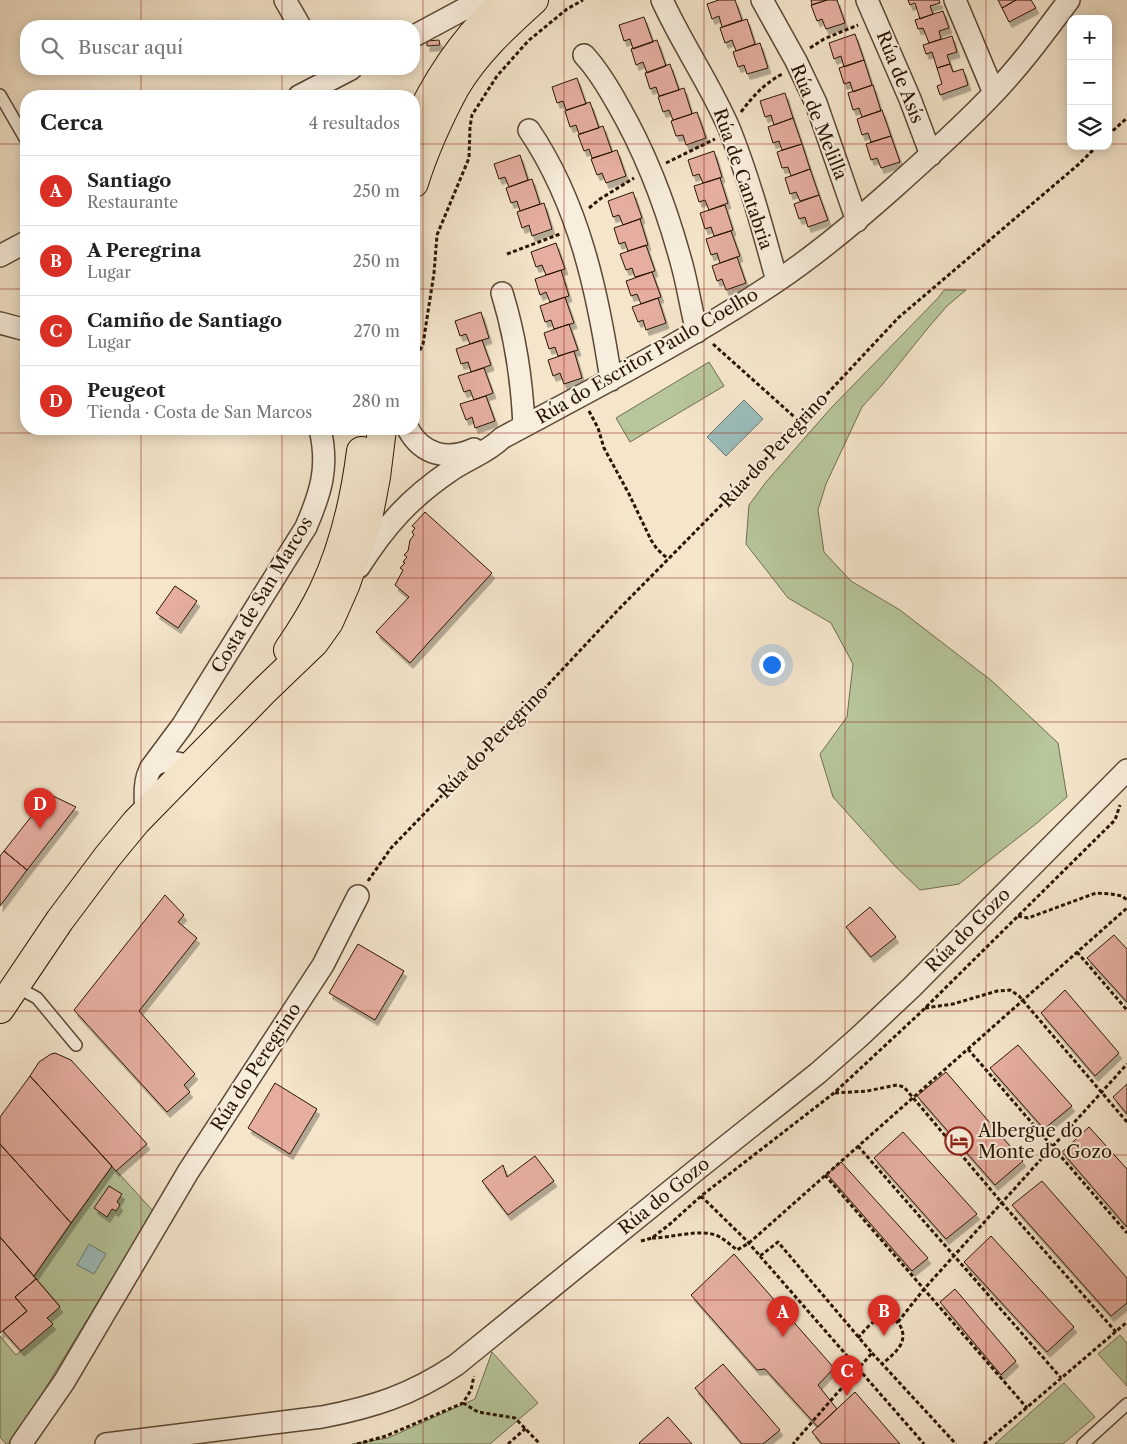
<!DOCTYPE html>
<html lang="es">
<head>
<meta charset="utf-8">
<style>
	:root { --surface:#fff; --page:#f6f6f6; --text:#222; --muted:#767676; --line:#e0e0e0; --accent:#d93025 }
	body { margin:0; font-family:"Libre Caslon Text",serif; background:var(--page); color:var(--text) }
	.controls { position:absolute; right:15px; top:15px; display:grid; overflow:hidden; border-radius:10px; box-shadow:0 2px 12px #0003 }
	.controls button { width:45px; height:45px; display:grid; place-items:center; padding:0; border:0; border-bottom:1px solid var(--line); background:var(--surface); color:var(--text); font:25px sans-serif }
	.you { position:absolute; left:771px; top:664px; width:18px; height:18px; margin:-12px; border:4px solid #fff; border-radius:50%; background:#1a73e8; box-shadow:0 0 0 8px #1a73e833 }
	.badge { display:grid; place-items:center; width:32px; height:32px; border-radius:50%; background:var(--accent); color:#fff; font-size:16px; font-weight:700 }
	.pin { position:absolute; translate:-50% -41px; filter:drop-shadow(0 1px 2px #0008) }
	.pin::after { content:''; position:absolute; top:26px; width:18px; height:15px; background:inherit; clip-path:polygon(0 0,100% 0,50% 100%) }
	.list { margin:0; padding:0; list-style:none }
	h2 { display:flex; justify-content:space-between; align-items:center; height:65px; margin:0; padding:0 20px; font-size:21px }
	h2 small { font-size:16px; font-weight:400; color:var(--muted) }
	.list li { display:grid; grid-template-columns:32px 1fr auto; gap:15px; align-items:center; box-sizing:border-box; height:70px; padding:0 20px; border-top:1px solid var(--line) }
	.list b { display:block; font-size:19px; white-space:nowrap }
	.list p { margin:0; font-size:16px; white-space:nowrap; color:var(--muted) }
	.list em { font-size:16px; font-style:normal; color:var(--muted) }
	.icon { flex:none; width:28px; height:28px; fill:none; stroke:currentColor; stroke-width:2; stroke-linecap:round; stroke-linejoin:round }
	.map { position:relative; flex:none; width:1127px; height:1444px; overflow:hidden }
	.search { position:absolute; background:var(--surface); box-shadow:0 2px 12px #0003; left:20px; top:20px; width:400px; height:55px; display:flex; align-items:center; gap:12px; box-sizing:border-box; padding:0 18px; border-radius:20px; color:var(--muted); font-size:19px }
	.panel { position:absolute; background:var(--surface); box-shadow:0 2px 12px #0003; left:20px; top:90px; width:400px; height:345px; border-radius:20px }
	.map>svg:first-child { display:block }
	.green { fill:#b7c69b; stroke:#706e4f }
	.water { fill:#9cbebc; stroke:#6e7a72 }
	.building { fill:#e5aea0; stroke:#2a1503; filter:url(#shadow) }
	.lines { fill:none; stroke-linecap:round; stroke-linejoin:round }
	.service-casing { stroke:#5c4935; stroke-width:14 }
	.minor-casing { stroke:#5c4935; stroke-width:24 }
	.primary-casing { stroke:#2a1503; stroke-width:30 }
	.path { stroke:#2a1503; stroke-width:3; stroke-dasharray:4 2.5; stroke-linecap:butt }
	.service { stroke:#f8eedd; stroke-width:11 }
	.minor { stroke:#f8eedd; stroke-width:21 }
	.primary { stroke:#f4e5cb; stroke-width:28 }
	.grid { fill:none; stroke:#8f2418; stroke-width:1; stroke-opacity:0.55 }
	.labels { text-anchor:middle; stroke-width:4; stroke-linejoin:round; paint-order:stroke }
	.street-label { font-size:18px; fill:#2a1503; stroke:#f8eedd }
	.poi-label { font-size:18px; fill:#2a1503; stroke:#f8eedd; text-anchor:start }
</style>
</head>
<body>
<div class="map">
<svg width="1127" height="1444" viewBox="0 0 1127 1444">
	<defs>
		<filter id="shadow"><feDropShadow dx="3" dy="5.5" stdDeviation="0" flood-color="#0004"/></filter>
	</defs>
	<rect width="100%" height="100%" fill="#f4e5cb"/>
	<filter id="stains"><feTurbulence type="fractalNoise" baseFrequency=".004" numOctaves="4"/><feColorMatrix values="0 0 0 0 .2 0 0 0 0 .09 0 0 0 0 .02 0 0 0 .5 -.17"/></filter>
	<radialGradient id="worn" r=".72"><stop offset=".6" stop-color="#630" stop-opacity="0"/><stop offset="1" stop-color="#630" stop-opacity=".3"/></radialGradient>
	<path class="green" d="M944,290h22l-19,16 -19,22 -46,57 -20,22 -36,77 -8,26 6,42 27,29 49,29 92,71 66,62 9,54 -30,26 -78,61 -39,6 -25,-24 -62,-69 -13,-43 27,-37 6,-53 -22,-41 -43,-25 -42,-54 3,-39 17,-23 65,-74 107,-110z
		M709,362l15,24 -94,56 -14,-24z
		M112,1166l41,45 -108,178 -37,55h-2l-6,-7v-101l16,19 36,-31 -5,-6 13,-12 -26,-30z
		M1120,1335l7,8v43l-29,-32z
		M492,1352l46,51 -48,41h-138l36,-6 87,-39z
		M1064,1383l31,34 -32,27h-68z"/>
	<path class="water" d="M744,400l19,19 -37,37 -19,-19z
		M89,1244l17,10 -12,20 -17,-9z"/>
	<path class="building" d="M719,0h16l7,20 -20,7 -3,-11 -7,3 -5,-15z
		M811,0h16l-15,5z
		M827,0h10l8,23 -19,6 -4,-10 -5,2 -6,-16z
		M908,0h31l1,3 -10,3 3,8 -13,5 -5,-16 -5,2z
		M998,0h18l-14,8z
		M1016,0h15l5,8 -27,14 -7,-14z
		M943,11l6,17 -10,3 2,8 -12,4 -6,-15 -5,1 -3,-9z
		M644,17l9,25 -20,7 -3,-10 -6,2 -5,-16z
		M747,19l8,25 -19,7 -4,-11 -7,3 -5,-15z
		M855,34l9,26 -20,7 -3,-11 -7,3 -5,-16z
		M952,36l5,16 -10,3 3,9 -13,4 -5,-16 -6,2 -3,-9z
		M439,40l1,5 -13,1v-5z
		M657,40l9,26 -19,7 -4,-11 -7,3 -5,-16z
		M760,43l8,25 -21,6 -3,-9 -6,2 -5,-15z
		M864,60l8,25 -19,7 -3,-10 -6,2 -5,-16z
		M670,64l9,26 -20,6 -3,-9 -6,2 -5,-16z
		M950,64l3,8 10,-3 5,16 -28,10 -3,-9 5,-2 -5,-16z
		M577,78l9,26 -20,6 -3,-9 -6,2 -5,-16z
		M873,85l8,26 -19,6 -3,-9 -6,2 -5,-17z
		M684,88l8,26 -19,6 -4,-10 -6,2 -5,-15z
		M785,93l8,25 -19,7 -3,-10 -6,2 -5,-16z
		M590,102l9,26 -20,6 -3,-9 -6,2 -5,-16z
		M882,110l9,26 -20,6 -3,-9 -6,2 -5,-16z
		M697,112l9,26 -20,7 -3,-10 -7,1 -5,-15z
		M793,118l9,26 -20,6 -3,-9 -6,2 -5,-16z
		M603,126l9,26 -20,6 -3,-9 -5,2 -6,-16z
		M891,136l9,26 -19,6 -4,-10 -6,2 -5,-16z
		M802,144l8,25 -19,7 -3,-9 -6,1 -5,-16z
		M617,150l9,26 -20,7 -4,-10 -5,2 -6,-16z
		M714,151l8,26 -19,6 -4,-9 -6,2 -5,-16z
		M520,155l8,25 -19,7 -4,-10 -6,2 -5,-15z
		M810,169l9,26 -19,6 -4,-9 -6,2 -5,-16z
		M720,178l8,25 -19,7 -4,-10 -6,2 -5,-16z
		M532,179l8,25 -20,7 -3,-10 -6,2 -5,-15z
		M633,192l9,26 -19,7 -4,-10 -6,2 -5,-16z
		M819,195l9,25 -20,7 -3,-10 -6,2 -5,-15z
		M544,203l8,26 -20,7 -3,-11 -7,3 -5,-16z
		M725,205l8,25 -19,6 -3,-9 -6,2 -5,-16z
		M640,219l8,26 -20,6 -3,-9 -6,2 -5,-16z
		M731,231l9,25 -20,7 -3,-10 -6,2 -5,-16z
		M556,243l9,26 -19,6 -4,-10 -6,2 -5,-15z
		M646,245l9,26 -20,6 -3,-9 -6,2 -6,-16z
		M737,257l9,26 -20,7 -4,-11 -5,2 -5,-15z
		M561,270l8,26 -19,6 -4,-10 -6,3 -5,-16z
		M652,272l9,25 -20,7 -4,-10 -6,2 -5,-15z
		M565,297l9,26 -20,6 -3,-9 -6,2 -5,-16z
		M658,298l8,25 -20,7 -3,-10 -5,2 -6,-15z
		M481,312l8,26 -19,6 -4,-10 -6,2 -5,-15z
		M569,324l9,26 -20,6 -3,-9 -6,2 -5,-16z
		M482,340l9,25 -20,7 -3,-10 -7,2 -5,-15z
		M574,351l8,27 -18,6 -4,-11 -7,3 -5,-16z
		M484,368l9,25 -19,7 -4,-10 -6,2 -6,-16z
		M486,396l9,25 -20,7 -3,-11 -6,3 -6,-16z
		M425,512l67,61 -82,90 -34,-31 33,-35 -14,-12 8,-15 -3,-2 5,-5 -2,-1 4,-5 -3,-2 4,-4 2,-11 4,-5 -2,-3 3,-4 -3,-2z
		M175,586l22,15 -19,27 -22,-15z
		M49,794l27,13 -49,63 -23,-19z
		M4,851l23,19 -27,36v-50z
		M165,895l19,20 -6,7 19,16 -58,73 56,63 -11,11 6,7 -23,20 -93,-102z
		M870,907l26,30 -25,20 -25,-30z
		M1114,935l13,14v53l-40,-44z
		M358,944l46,27 -29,49 -46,-27z
		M1065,990l54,63 -24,23 -54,-63z
		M1018,1045l54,61 -28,23 -54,-61z
		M55,1053l16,7 76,84 -31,27 -86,-95 9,-14 12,-8z
		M946,1072l77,89 -28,24 -78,-89z
		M30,1076l82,90 -41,57 -71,-79v-27z
		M275,1083l42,26 -27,45 -42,-26z
		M1127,1084v30l-14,-17z
		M1089,1127l38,42v58l-65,-75z
		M903,1132l74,82 -31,25 -72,-81z
		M0,1144l71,79 -37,53 -34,-39z
		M535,1156l19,25 -46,34 -26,-34 21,-16 4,12z
		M841,1162l87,96 -16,13 -85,-97z
		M1042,1181l85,97v25l-16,13 -99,-111z
		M109,1186l13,8 -5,8 3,3 -4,6 -4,-2 -5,8 -13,-9z
		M991,1236l83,91 -27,25 -83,-90z
		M0,1237l36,42 -21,18 12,14 -27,22z
		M734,1254l100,114 -16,17 19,24 -19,18 -53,-58 -8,1 -66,-75z
		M36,1279l24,28 -13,11 6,6 -32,27 -18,-20 24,-20 -12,-14z
		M955,1289l61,72 -15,14 -61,-73z
		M723,1364l57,66 -17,14h-21l-47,-56z
		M855,1392l45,52h-78l-10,-12z
		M668,1417l24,27h-52l-1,-1z"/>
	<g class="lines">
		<g class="service-casing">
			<path id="service" d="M0,95l26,45
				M15,986l22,12 39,47
				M1083,1444l44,-40"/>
		</g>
		<g class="minor-casing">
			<path id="minor" d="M285,0l15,26
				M662,0c20,44 48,84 67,128 20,50 34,102 48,153
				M762,0l34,61 20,42 41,118
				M867,0l43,99 21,56
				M955,0l39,93
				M414,36l67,-36
				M584,55c14,15 24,32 34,50 29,50 49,104 64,160 6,22 9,44 15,67
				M299,96l52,-27
				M529,130c50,74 69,163 82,250
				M0,256l26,-14
				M502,293c13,42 20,88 22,133
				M0,323l26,7
				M408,429c14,26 40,32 66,20
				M359,567c26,-41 51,-69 91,-96 17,-12 37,-18 52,-33 93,-50 187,-98 275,-157 43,-29 82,-62 120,-96 33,-30 66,-59 96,-91 28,-29 52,-62 76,-94
				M150,769l32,-43 124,-199c15,-35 23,-60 14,-98
				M146,813c-3,-38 0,-63 45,-46
				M21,1444l43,-62 124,-210 135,-207 35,-69
				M106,1444l216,-27c52,-10 89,-22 134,-52l239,-194 123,-98 41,-36 53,-50 215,-217"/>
		</g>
		<g class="primary-casing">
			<path id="primary" d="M414,129c22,-49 52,-94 92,-129
				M414,183c10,-32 25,-65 41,-95 20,-34 50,-62 79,-88
				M288,650c13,-19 25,-38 35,-59 21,-44 32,-93 38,-140
				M0,1009l60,-89 48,-64 28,-34 127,-130 51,-49 15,-21 16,-36 22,-62 9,-47 6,-48"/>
		</g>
		<path class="path" d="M810,48l14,-9 34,-14
			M741,112c13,-17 22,-27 41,-38
			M1108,135l19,-17
			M666,163l49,-24
			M589,208l11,-9 34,-21
			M507,254l53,-20
			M713,344l87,78
			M414,362l9,-18 11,-71 3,-38 32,-77 1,-31 2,-12 25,-39 31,-35 39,-32 16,-9
			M589,411l9,17 6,20 25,46 22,46 6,9 11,10
			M368,881l23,-33 124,-128 102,-109 136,-138 145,-155 181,-154 18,-18
			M1018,916l10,2 68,-25 15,1 11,2 5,4
			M1077,952l50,58
			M925,1008l28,-4 44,-13 13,-1 9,6 108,126
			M968,1049l159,184
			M835,1093l32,-2 30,-6 7,2 98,116 114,129
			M858,1146l203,232
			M825,1175l202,233
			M701,1196l46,45 13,15 18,-14 94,111 -79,91
			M652,1238c19,0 49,-10 66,-2 7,4 13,9 19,14l12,-7 378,-335
			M641,1241l11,-3 18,-14 31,-28 133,-103 86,-80 195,-193 5,-15
			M760,1256l164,188
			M898,1322l26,-33 203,-225
			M858,1338c6,-7 13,-16 21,-19 16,-7 29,11 22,25 -4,8 -12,14 -19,20
			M872,1353l84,91
			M463,1403l15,9 37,6 25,26
			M357,1444l29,-8 77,-33 8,-13 3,-14
			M508,1444l18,-16
			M984,1444l143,-122"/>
		<use href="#service" class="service"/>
		<use href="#minor" class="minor"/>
		<use href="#primary" class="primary"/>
	</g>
	<path class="grid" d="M141,0v26M282,0v26M423,0v1444M564,0v1444M704,0v1444M845,0v1444M986,0v1444M141,69v27M282,69v27M0,144h26M414,144h657M1108,144h19M0,289h26M414,289h713M141,429v1015M282,429v1015M0,433h1127M0,578h1127M0,722h1127M0,866h1127M0,1011h1127M0,1155h1127M0,1300h1127"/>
	<defs>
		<g id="hotel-ring" transform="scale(1.4375)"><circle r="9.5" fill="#f8eedd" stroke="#8f2418" stroke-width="1.5"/><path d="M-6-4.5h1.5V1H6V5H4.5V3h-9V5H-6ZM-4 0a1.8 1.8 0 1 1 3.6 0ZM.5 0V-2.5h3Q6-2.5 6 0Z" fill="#8f2418"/></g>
	</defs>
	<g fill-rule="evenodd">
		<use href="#hotel-ring" x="959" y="1141"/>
	</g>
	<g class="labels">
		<g class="street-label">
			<text transform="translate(900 77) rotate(68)" y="6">Rúa de Asís</text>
			<text transform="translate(819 122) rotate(68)" y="6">Rúa de Melilla</text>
			<text transform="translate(743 179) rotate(71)" y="6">Rúa de Cantabria</text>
			<text transform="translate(647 356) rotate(-30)" y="6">Rúa do Escritor Paulo Coelho</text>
			<text transform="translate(774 450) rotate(-47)" y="6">Rúa do Peregrino</text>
			<text transform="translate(262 595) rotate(-59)" y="6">Costa de San Marcos</text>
			<text transform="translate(493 742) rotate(-46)" y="6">Rúa do Peregrino</text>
			<text transform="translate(968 930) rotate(-45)" y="6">Rúa do Gozo</text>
			<text transform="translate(256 1067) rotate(-57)" y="6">Rúa do Peregrino</text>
			<text transform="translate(664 1196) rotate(-39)" y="6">Rúa do Gozo</text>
		</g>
		<g class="poi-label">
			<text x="978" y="1137">Albergue do<tspan x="978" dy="21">Monte do Gozo</tspan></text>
		</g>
	</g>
	<rect width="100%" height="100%" filter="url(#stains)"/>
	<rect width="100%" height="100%" fill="url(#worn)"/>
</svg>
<div class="controls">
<button>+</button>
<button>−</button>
<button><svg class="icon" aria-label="layers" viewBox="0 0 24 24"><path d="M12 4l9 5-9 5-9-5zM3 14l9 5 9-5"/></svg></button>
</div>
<div class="you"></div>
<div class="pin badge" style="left:783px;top:1337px">A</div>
<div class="pin badge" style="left:884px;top:1336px">B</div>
<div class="pin badge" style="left:847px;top:1396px">C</div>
<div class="pin badge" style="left:40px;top:829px">D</div>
<div class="search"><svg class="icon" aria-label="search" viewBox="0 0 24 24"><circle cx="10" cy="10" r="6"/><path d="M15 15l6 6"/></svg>Buscar aquí</div>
<section class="panel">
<h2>Cerca<small>4 resultados</small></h2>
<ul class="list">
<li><span class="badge">A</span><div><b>Santiago</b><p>Restaurante</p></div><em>250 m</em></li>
<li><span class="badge">B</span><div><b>A Peregrina</b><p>Lugar</p></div><em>250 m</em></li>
<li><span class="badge">C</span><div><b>Camiño de Santiago</b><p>Lugar</p></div><em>270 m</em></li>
<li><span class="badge">D</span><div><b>Peugeot</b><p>Tienda · Costa de San Marcos</p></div><em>280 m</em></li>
</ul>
</section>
</div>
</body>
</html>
